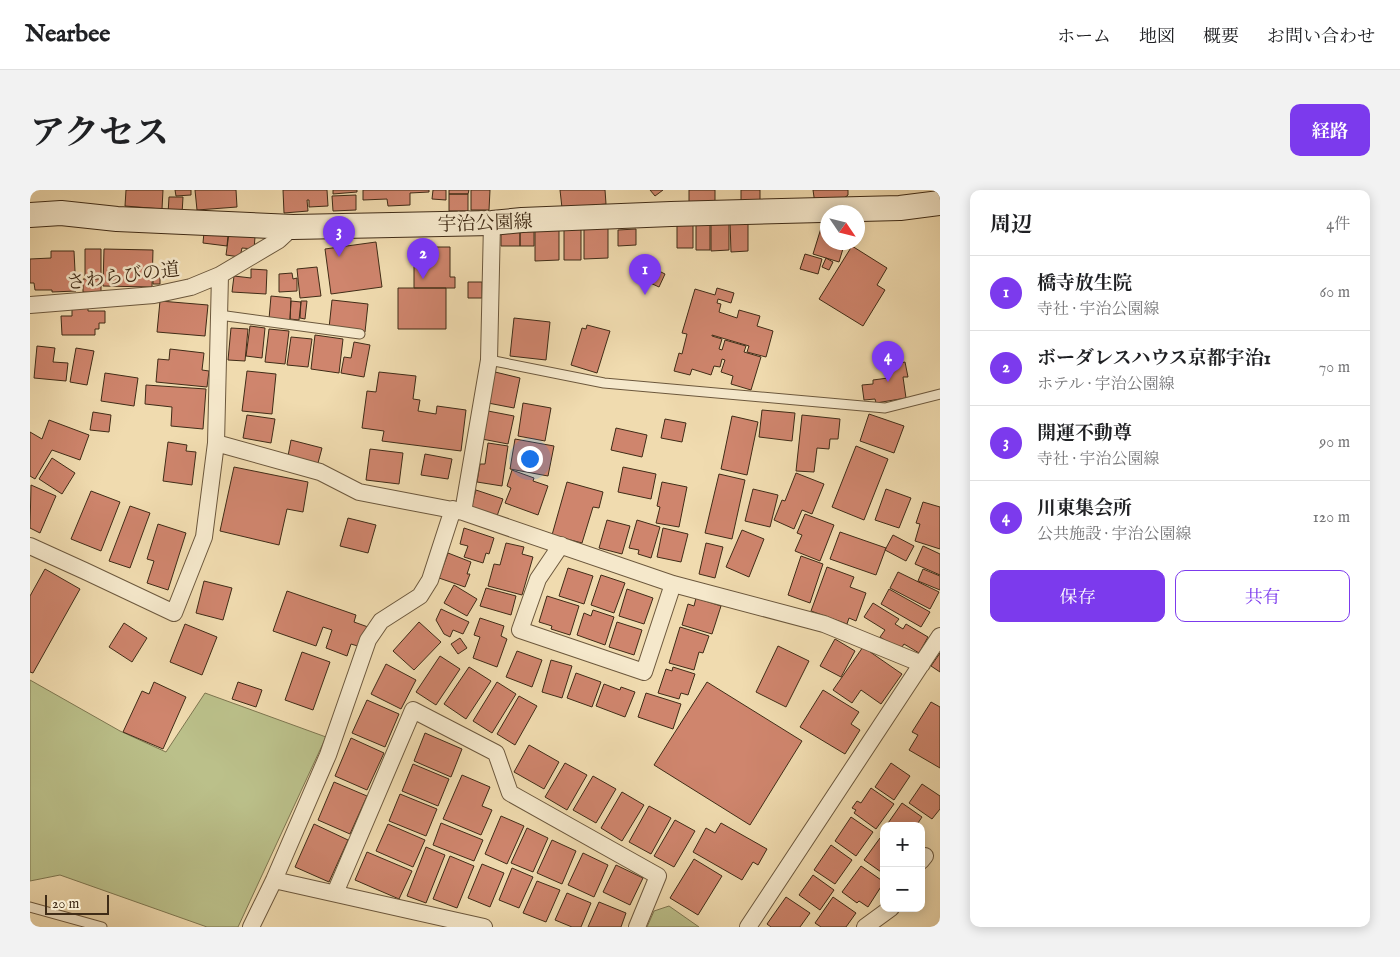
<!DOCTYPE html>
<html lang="ja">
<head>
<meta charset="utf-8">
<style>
	:root { --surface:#fff; --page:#f2f2f2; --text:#202124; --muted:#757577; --line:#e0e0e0; --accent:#7c3aed }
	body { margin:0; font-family:"IM FELL English","Noto Serif JP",serif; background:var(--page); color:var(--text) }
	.controls { position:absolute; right:15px; bottom:15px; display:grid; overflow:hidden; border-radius:10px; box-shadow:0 2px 12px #0003 }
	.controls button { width:45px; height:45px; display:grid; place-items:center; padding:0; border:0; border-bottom:1px solid var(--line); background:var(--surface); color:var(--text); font:25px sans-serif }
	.compass { position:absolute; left:790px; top:15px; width:45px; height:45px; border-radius:50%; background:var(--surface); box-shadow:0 2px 12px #0003; rotate:125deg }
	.scale { position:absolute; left:15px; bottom:12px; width:64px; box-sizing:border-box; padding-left:5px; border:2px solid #402c17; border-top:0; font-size:14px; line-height:18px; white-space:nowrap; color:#402c17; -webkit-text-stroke:4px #f5e8cb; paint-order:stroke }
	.you { position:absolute; left:499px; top:268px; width:18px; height:18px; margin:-12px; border:4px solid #fff; border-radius:50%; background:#1a73e8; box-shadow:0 0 0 8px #1a73e833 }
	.badge { display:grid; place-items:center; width:32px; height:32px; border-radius:50%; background:var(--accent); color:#fff; font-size:16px; font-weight:700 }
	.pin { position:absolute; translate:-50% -41px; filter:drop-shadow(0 1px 2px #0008) }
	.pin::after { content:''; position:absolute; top:26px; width:18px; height:15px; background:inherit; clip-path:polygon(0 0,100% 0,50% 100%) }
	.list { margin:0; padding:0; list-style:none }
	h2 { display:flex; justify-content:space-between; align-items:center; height:65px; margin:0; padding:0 20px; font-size:21px }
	h2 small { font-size:16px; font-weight:400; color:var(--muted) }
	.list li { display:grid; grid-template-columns:32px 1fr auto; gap:15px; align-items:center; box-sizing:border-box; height:75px; padding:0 20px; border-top:1px solid var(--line) }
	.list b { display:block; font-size:19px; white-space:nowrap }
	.list p { margin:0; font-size:16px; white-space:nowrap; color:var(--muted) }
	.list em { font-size:16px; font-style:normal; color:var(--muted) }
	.actions { display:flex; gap:10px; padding:15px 20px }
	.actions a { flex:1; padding:11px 0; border:1px solid var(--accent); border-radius:10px; text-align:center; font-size:18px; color:var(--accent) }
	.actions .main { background:var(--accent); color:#fff }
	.map { position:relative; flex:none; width:910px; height:737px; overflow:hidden; border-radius:10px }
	header { display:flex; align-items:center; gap:30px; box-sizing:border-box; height:70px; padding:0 25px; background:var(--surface); border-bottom:1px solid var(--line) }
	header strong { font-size:24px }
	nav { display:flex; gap:28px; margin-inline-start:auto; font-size:18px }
	.intro { display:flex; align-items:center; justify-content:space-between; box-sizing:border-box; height:120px; padding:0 30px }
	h1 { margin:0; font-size:35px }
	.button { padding:12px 22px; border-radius:10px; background:var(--accent); color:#fff; font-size:18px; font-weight:700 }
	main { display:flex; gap:30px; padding:0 30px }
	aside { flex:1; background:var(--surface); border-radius:10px; box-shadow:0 2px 12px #0003 }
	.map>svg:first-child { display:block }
	.green { fill:#bbc08a; stroke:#7e7650 }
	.building { fill:#cf856d; stroke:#402c17 }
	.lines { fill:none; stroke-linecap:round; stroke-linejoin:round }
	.service-casing { stroke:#6c583d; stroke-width:11 }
	.minor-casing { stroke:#6c583d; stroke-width:18 }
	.secondary-casing { stroke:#402c17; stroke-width:26 }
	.service { stroke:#f5e8cb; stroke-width:9 }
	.minor { stroke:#f5e8cb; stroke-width:16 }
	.secondary { stroke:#f5e8cb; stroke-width:24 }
	.labels { text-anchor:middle; stroke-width:5; stroke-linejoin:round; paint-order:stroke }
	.street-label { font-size:19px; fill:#402c17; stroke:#f5e8cb }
</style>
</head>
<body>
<header>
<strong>Nearbee</strong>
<nav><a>ホーム</a><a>地図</a><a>概要</a><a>お問い合わせ</a></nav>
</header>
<div class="intro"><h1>アクセス</h1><a class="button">経路</a></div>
<main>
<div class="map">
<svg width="910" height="737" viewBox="0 0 910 737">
	<rect width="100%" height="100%" fill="#f0dbaf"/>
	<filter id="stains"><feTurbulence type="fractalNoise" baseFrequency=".004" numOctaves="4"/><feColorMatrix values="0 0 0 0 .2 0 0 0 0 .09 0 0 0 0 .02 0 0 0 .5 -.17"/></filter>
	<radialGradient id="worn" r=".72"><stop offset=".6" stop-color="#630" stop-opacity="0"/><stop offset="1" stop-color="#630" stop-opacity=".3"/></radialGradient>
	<path class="green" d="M0,490l90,51 46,21 39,-59 121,44 -88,190h-31l-147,-52 -30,6z
		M639,716l30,21h-52l7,-16z"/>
	<path class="building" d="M96,0h37l-1,19 -37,-3z
		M145,0h16v5l-15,1z
		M165,0h41l1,17 -40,3z
		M253,0h44l1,16 -19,1v-7h-2l1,11 -24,2z
		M303,0h24v2l-24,2z
		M333,0h66v2l-19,1v12l-22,1 -1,-7 -24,1z
		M403,0h13v10l-14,-1z
		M419,0h20l-1,4h-19z
		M441,0h19l-1,20h-18z
		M530,0h45l1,14 -44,4z
		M620,0h13l-8,6z
		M659,0h26v15h-26z
		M711,0h19v13h-19z
		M783,0h35v5l-5,4 -28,5z
		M419,4h19v17h-19z
		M326,5v15l-23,1 -1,-15z
		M139,7h14l-1,17h-14z
		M663,31v27h-16v-26z
		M718,31v30l-17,1 -1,-30z
		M666,32h14v28h-14z
		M681,32h18v28l-18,1z
		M551,33v37h-17v-36z
		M554,33h24v35l-24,1z
		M505,34h24v36l-24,1z
		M792,35l6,2v15h17l-6,20 -26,-8z
		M606,39v16l-18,1v-16z
		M471,41h19v15h-19z
		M490,41h14v15h-14z
		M174,42l24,3 -1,11 -24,-3z
		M199,43l26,4 -1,12 -12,-1 -2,9 -14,-2z
		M346,52l6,45 -51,7 -6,-45z
		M822,56l35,22 -10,17 8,5 -22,36 -44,-27z
		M384,57h36v30h5v11h-41z
		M55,59h16v28l-16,-1z
		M74,59l49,1 -1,37 -49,-1z
		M21,61h23l2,40 -24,1v-2h-17l-1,-7h-4v-24l21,-1z
		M775,64l17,5 -4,15 -18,-5z
		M796,68l7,4 -4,8 -7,-3z
		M287,77l4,29 -21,2 -3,-29z
		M623,78l12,6 -6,13 -13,-6z
		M221,79l16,1 -1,24 -34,-2 2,-16 17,2z
		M262,83l1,6 4,-1v13l-18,1v-18z
		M130,87v7h-7v-6z
		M53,89h18v14l-18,-1z
		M438,92h14v16h-14z
		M368,98h48v41h-48z
		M687,98l17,5 -3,10 -13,-4 -1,4 4,1 -2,8 18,6 2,-8 21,6 -3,10 16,5 -7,26 -19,-5 2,-6 -37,-11v1l10,3 -3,10 3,1 3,-10 21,6 -2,6 17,5 -10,33 -20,-6 2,-8 -12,-4 4,-12 -3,-1 -2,8 -6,-1 -3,9 -19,-6 -2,6 -16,-4 5,-18 3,1 5,-20 -5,-1 13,-44 20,6z
		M241,106l20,2 -1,22 -21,-1z
		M302,110l36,4 -3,28 -36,-4z
		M130,111l48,4 -3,31 -48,-4z
		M261,111l10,1 -2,18 -9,-1z
		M271,111h6l-2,18 -5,-1z
		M42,117h16v4h17v12h-6v6h-4v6h-33l-1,-19h11z
		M484,128l36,4 -4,38 -36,-4z
		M557,135l23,6 -13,42 -26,-8 11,-37 4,1z
		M220,136l15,2 -3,30 -16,-2z
		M201,138l17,1 -3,32 -17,-1z
		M239,139l20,2 -4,33 -20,-2z
		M285,145l28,4 -4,34 -28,-4z
		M261,147l21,2 -4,28 -21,-2z
		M324,152l16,3 -6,32 -23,-4 3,-16 7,1z
		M7,156l18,2 -2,14 15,1 -2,18 -32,-3z
		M46,158l18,3 -7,34 -17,-3z
		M140,159l34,4 -2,17 7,1 -2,16 -51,-5 2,-23 11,1z
		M875,172l3,15h-5l3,21 -30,5 -1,-4 -11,1 -2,-15 11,-1v-4l15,-2 -1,-12z
		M217,181l29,3 -4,40 -30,-3z
		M349,182l37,4 -3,23 7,1 -2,11 18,3 1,-8 29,4 -5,41 -79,-10 2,-10 -22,-3 5,-37 9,1z
		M465,182l25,6 -6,30 -26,-5z
		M75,183l33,5 -4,28 -33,-5z
		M116,195l60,4 -3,40 -32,-3 1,-19 -27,-3z
		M493,213l28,5 -6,33 -27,-5z
		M732,220l33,3 -3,28 -33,-4z
		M458,221l26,5 -6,28 -26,-5z
		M63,222l18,3 -2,17 -19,-2z
		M839,224l35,12 -10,27 -34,-12z
		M217,225l28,4 -4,24 -28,-5z
		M772,225l38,4 -2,20h-8l-1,10 -12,-1 -3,24 -18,-1z
		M702,226l26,6 -11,53 -26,-6z
		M635,229l21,4 -4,19 -21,-4z
		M19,230l40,15 -9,25 -28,-10 -17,29 -5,-3v-44l12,7z
		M586,238l31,7 -5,22 -31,-7z
		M485,249l39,7 -6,30 -38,-7z
		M261,250l31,8 -4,15 -30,-7z
		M138,252l19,3 -1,6 10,1 -4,33 -29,-4z
		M458,253l20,3 -6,40 -25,-4 3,-18h5z
		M826,256l32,13 -24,61 -32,-13z
		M340,259l33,4 -4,31 -33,-4z
		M395,264l27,5 -4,20 -27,-4z
		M22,268l23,15 -13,21 -23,-15z
		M204,277l74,15 -5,30 -16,-3 -8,36 -59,-14z
		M593,277l33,7 -5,25 -33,-7z
		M482,280l22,8 -1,3 15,5 -10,29 -33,-12 6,-15 -4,-2z
		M766,283l28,11 -12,30 -10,-4 -8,19 -20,-9 8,-20 3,1z
		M689,284l26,6 -13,59 -27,-6z
		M537,292l36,10 -4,16 -6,-1 -11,36 -30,-8z
		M632,292l25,5 -8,40 -23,-4 4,-16 -3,-1z
		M1,295l25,11 -16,37 -10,-5z
		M723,299l25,6 -8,32 -25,-6z
		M856,299l25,9 -12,30 -24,-8z
		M446,300l27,9 -6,17 -26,-8z
		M61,301l29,11 -19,49 -30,-12z
		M893,312l17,5v42l-25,-8 5,-17 -4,-1z
		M100,316l20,7 -20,55 -21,-7z
		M775,324l29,11 -14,36 -25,-10 7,-16 -5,-2z
		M318,328l28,7 -8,28 -28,-7z
		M577,330l23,6 -8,28 -23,-6z
		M607,330l23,7 -9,31 -13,-4 1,-4 -10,-2z
		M128,334l28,9 -18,57 -21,-7 7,-22 -7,-2z
		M434,338l30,10 -5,16 -3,-1 -3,10 -19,-6 4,-11 -8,-2z
		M633,338l25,6 -7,28 -24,-5z
		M712,340l22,9 -15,38 -23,-10z
		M810,342l46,16 -10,27 -46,-16z
		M863,345l21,11 -8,15 -21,-11z
		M476,353l18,4 -2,7 11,3 -11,38 -34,-9 6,-22 6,1z
		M676,353l17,4 -8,31 -16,-4z
		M893,356l17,8v21l-25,-11z
		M418,363l23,9 -4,12h3l-5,13 -26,-9z
		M771,366l22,8 -13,39 -22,-8z
		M797,377l27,10 -4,10 16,6 -10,28 -7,-3 -2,6 -36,-13z
		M538,378l25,8 -9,28 -25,-8z
		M15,379l35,20 -47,84 -3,-1v-76z
		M893,379l17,7v14l-22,-9z
		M868,382l41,20 -9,17 -40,-21z
		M571,385l24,8 -11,30 -23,-8z
		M174,391l28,7 -9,32 -27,-7z
		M424,395l23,14 -10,17 -23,-13z
		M456,398l30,8 -5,19 -31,-9z
		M597,399l26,9 -9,26 -25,-8z
		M859,399l41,23 -9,15 -40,-23z
		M257,401l69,24 -2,7 14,5 -7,20 -10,-3 -4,12 -21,-8 6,-18 -9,-3 -7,19 -43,-15z
		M517,406l32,10 -9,29 -19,-6 1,-3 -13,-4z
		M666,408l25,8 -9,28 -30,-9 6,-21 6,2z
		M843,413l26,16 -4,5 8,5 3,-5 22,13 -9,16 -15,-9 -4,6 -20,-13 5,-7 -21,-13z
		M411,419l28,13 -6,12 -10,-4 -3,7 -6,-3 -8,-14z
		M563,420l21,7 -9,28 -28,-10 7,-22 7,3z
		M450,428l24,8 -3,10 6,3 -10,28 -24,-9 7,-21 -6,-2z
		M389,432l22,20 -27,28 -21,-19z
		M587,432l25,8 -8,25 -25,-8z
		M94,433l23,15 -15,24 -23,-15z
		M155,434l32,13 -15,38 -32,-13z
		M650,437l29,9 -6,17 -4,-1 -5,18 -25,-7z
		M430,448l7,10 -9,6 -7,-10z
		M805,449l20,12 -14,26 -21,-11z
		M748,456l31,15 -23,46 -30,-15z
		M833,457l39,27 -21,30 -20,-14 -9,13 -19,-13z
		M487,461l25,9 -10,27 -26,-10z
		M272,462l28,10 -17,48 -28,-10z
		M910,463v19l-9,-6z
		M410,466l20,13 -24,36 -20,-13z
		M521,470l21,6 -10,32 -20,-6z
		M356,474l30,16 -15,29 -30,-15z
		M439,477l22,14 -25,38 -22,-15z
		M643,477l22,7 -7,21 -7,-2 -2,6 -21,-6 8,-24 6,2z
		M546,483l25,9 -9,25 -25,-9z
		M124,492l32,15 -23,52 -40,-17 19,-41 7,3z
		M208,492l24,8 -6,17 -24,-8z
		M467,492l19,12 -24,39 -19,-12z
		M677,492l95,59 -52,84 -96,-60z
		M574,494l16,6 1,-3 14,5 -10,25 -29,-11z
		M793,500l36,22 -8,12 9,6 -15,24 -45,-27z
		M616,503l35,11 -8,25 -35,-12z
		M489,506l18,10 -22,39 -18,-11z
		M337,510l32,14 -14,33 -33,-14z
		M901,512l9,5v61l-31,-18 9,-15 -6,-3z
		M395,543l37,16 -11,28 -37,-16z
		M321,548l33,15 -17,37 -32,-14z
		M499,555l30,17 -15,27 -30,-17z
		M535,573l22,12 -20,35 -22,-13z
		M861,573l19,13 -16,24 -19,-13z
		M383,574l36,15 -11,27 -36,-15z
		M432,585l28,12 -8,19 10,4 -11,25 -38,-16z
		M563,586l23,13 -20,34 -23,-13z
		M304,592l33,14 -17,38 -32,-14z
		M892,594l18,12v13l-8,10 -23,-16z
		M841,598l23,16 -18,25 -22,-16 2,-3 -4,-2 5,-7 4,2z
		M592,602l22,13 -22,36 -21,-13z
		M370,604l37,15 -11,27 -37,-15z
		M872,613l20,14 -6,9h-30z
		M619,616l22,12 -20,36 -22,-12z
		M471,626l23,10 -17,38 -22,-10z
		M821,627l22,15 -17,24 -21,-15z
		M645,630l20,11 -21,36 -20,-11z
		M411,633l42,17 -9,21 -41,-16z
		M691,633l46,26 -9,16 -5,-3 -11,18 -49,-28 13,-24 9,5z
		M284,634l34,16 -19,42 -34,-15z
		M358,634l37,16 -12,27 -37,-16z
		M497,638l21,10 -15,34 -22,-9z
		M850,648l4,2v34l-20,-14z
		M522,650l24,11 -14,33 -25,-11z
		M801,655l21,15 -17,24 -21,-14z
		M396,657l19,8 -19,48 -19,-7z
		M337,662l45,19 -13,28 -44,-19z
		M553,663l25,12 -14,32 -26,-12z
		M420,666l24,10 -17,42 -24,-9z
		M664,669l28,17 -24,39 -28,-17z
		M452,674l22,9 -14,34 -22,-9z
		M586,675l27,13 -13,27 -27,-13z
		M831,676l23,16 -16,25 -9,-6 -2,2 -15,-11z
		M482,678l21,9 -14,31 -20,-8z
		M783,685l21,15 -14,20 -21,-15z
		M507,691l23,9 -14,32 -23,-9z
		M537,703l24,10 -10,24h-9l-17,-7z
		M756,707l24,16 -10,14h-29l-4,-3z
		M803,707l23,16 -10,14h-25l-6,-4z
		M569,712l27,11 -5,14h-33z"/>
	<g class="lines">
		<g class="service-casing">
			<path id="service" d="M189,125l141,19
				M459,170l115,23 281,25 55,-14
				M0,717l72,20"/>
		</g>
		<g class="minor-casing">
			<path id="minor" d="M0,115l124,-10 37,-8 29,-12 59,-35 14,-13
				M186,253l104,29 39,20 104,20 210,72 151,40 98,40
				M433,322l26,-152 3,-137
				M531,355l-23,34 -18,51 124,42 29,-88
				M0,356l55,25 89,42 30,-76 12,-94 4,-168
				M891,671l4,-5
				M244,690l210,47
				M305,703l78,-183 83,43 14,40 148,83 -21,51
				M221,737l23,-47 54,-125 40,-115 13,-19 39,-25 10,-16 23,-71
				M718,737l192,-291
				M835,737l26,-19"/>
		</g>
		<g class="secondary-casing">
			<path id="secondary" d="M0,25l31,-2 56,6 176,8 199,-4 30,-3 149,-6 229,-6 40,-5"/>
		</g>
		<use href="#service" class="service"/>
		<use href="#minor" class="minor"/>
		<use href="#secondary" class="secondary"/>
	</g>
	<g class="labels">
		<g class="street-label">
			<text transform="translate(455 32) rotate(-2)" y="7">宇治公園線</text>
			<text transform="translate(93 85) rotate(-7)" y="7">さわらびの道</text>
		</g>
	</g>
	<rect width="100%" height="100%" filter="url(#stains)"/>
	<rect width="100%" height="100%" fill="url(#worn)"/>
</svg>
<div class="controls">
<button>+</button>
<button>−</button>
</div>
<svg class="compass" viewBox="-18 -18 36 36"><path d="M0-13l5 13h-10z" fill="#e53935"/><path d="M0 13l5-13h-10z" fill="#757577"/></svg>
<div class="scale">20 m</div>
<div class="you"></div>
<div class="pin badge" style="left:615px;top:105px">1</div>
<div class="pin badge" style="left:393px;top:89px">2</div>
<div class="pin badge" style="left:309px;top:67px">3</div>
<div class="pin badge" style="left:858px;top:192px">4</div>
</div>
<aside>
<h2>周辺<small>4件</small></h2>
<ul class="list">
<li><span class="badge">1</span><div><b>橋寺放生院</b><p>寺社 · 宇治公園線</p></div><em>60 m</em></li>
<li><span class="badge">2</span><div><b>ボーダレスハウス京都宇治1</b><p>ホテル · 宇治公園線</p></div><em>70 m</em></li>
<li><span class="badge">3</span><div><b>開運不動尊</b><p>寺社 · 宇治公園線</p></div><em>90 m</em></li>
<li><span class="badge">4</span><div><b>川東集会所</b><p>公共施設 · 宇治公園線</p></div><em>120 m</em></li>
</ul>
<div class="actions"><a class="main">保存</a><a>共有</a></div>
</aside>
</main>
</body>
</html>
